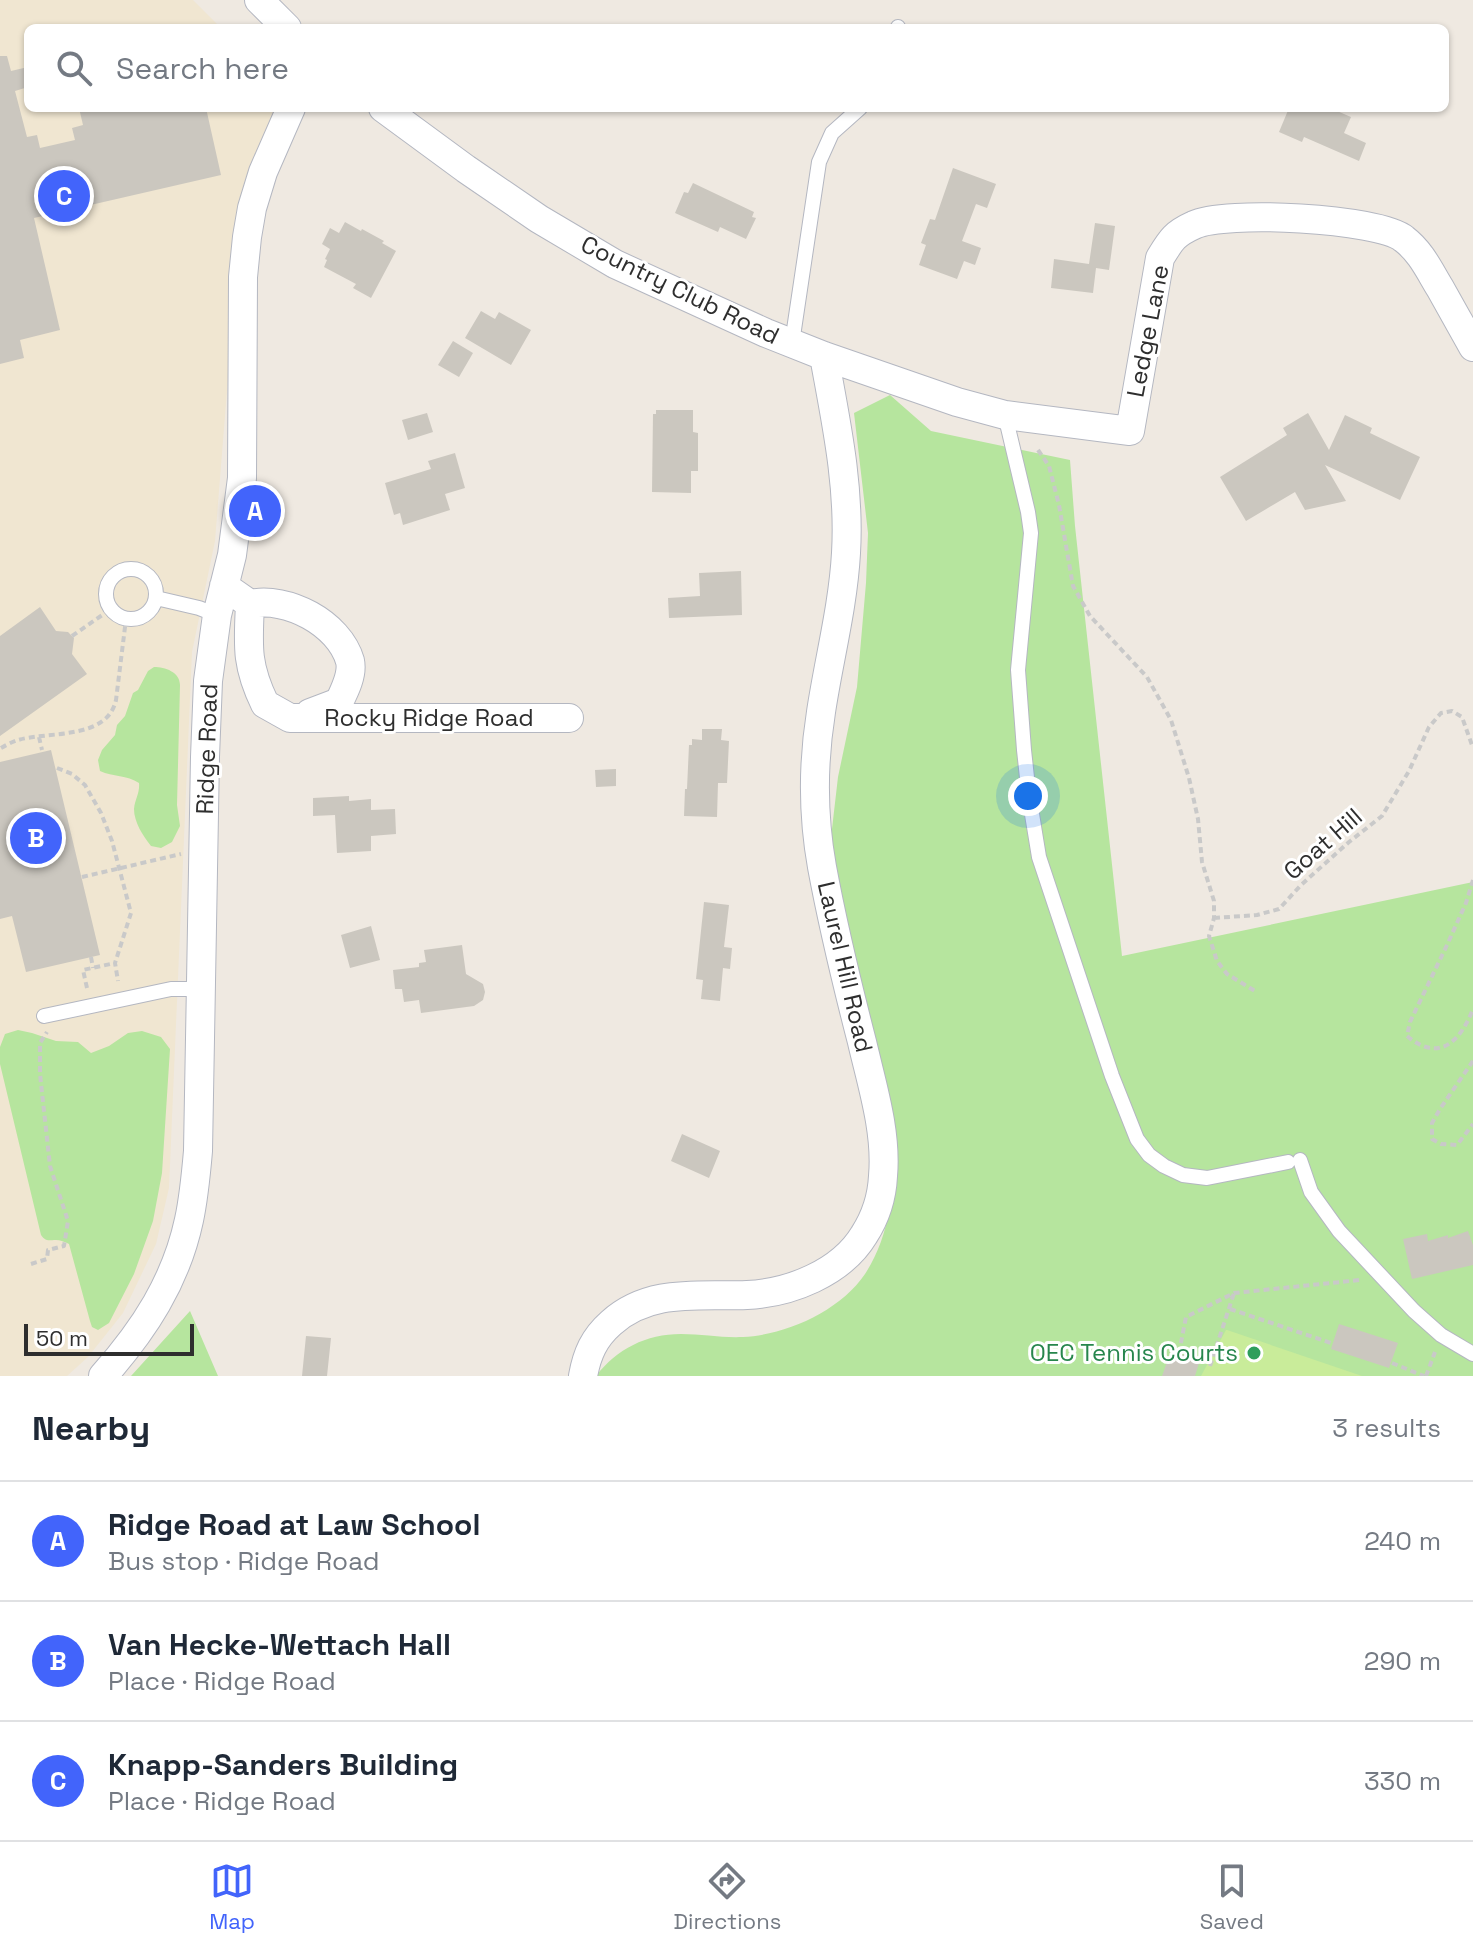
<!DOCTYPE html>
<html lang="en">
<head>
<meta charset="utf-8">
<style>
	:root { --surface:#fff; --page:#f6f6f7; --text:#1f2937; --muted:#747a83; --line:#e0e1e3; --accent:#4264fb }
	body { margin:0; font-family:"Space Grotesk",sans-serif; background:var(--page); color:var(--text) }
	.scale { position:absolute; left:24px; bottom:20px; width:170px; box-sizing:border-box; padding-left:8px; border:4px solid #2e2e2e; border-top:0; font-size:22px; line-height:28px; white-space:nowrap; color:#2e2e2e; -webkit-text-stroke:6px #fff; paint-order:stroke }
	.you { position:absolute; left:1028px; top:796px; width:28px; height:28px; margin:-20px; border:6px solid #fff; border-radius:50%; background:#1a73e8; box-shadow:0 0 0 12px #1a73e833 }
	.badge { display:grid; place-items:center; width:52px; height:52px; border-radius:50%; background:var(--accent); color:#fff; font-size:26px; font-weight:700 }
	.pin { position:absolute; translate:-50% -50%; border:4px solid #fff; box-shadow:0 2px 8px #0006 }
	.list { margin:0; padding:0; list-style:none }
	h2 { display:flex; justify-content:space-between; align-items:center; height:104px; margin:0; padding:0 32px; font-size:34px }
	h2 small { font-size:26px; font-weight:400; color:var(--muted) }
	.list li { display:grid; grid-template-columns:52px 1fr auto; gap:24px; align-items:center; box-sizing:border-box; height:120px; padding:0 32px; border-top:2px solid var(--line) }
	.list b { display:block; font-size:30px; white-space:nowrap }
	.list p { margin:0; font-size:26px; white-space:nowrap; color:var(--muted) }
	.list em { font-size:26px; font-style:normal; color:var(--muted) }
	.icon { flex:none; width:44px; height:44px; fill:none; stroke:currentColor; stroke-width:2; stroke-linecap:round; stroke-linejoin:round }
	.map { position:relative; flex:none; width:1473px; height:1376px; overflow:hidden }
	.search { position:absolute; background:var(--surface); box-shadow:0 2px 6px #0004; left:24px; right:24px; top:24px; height:88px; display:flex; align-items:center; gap:20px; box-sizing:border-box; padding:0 28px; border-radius:12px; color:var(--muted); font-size:30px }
	.sheet { height:464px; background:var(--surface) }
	nav { display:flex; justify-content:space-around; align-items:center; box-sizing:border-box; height:112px; border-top:2px solid var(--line); background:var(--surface); font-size:22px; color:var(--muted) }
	nav a { display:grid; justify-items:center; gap:4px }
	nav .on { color:var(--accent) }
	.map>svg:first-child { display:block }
	.education { fill:#f0e6d1 }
	.green { fill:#b6e59e }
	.pitch { fill:#c9ec9a }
	.building { fill:#cbc7bf }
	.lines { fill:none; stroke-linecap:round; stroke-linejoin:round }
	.service-casing { stroke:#b4b7c1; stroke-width:16 }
	.minor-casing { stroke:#b4b7c1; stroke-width:30 }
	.path { stroke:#c9c9c9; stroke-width:4; stroke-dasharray:6 4; stroke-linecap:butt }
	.service { stroke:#fff; stroke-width:14 }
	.minor { stroke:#fff; stroke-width:28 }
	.leisure-dot { fill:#2e9e5b; stroke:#fff; stroke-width:3 }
	.labels { text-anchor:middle; stroke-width:6; stroke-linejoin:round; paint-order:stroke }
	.street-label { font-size:24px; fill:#2e2e2e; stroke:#fff }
	.leisure-label { font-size:24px; fill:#27864d; stroke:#fff; text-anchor:end }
</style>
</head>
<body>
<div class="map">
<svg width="1473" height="1376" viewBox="0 0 1473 1376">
	<rect width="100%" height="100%" fill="#efe9e1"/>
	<path class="education" d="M0,0h193l28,28h-193v80h250l-40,145 -23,288 -23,111 -23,536 -13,56 -33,69 -35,44 -21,19h-67z"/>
	<path class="green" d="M890,395l41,36 139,29 5,66 47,430 351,-74v494h-877c21,-27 50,-42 85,-42 21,0 41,4 62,3 43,-2 97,-26 122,-63 13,-20 20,-41 24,-63l-62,-339 11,-95 19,-90 9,-104 2,-50 -14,-120z
		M154,667c11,0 26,5 26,18l-3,120 3,21 -8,16 -11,6 -10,-2c-8,-10 -17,-24 -17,-37 1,-10 6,-16 5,-26 -12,-8 -26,-6 -39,-12l-2,-11 4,-10 13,-15 2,-10 8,-9 8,-23 5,-3 10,-19z
		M18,1030l14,3 24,8 22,1 13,11 18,-7 19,-13 14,-2 19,6 9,12 -8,124 -9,48 -19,53 -25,49 -11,7 -6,-3 -2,-6 -21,-77c-4,-2 -9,-4 -13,-4 -8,0 -10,2 -15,-5l-41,-171v-17l5,-13z
		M190,1311l28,65h-87z"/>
	<path class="pitch" d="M1226,1330h1l135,46h-161z"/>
	<path class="building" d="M0,56h7l4,15 17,-4v20l-13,4 12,46 10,-2 3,13 35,-8 -3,-12 11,-3 -4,-17h127l15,67 -187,43 26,112 -40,10 4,18 -24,6z
		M1289,108h41l21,9 -7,16 22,10 -7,18 -55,-24 -2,5 -23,-10z
		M953,168l43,16 -9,24 -11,-4 -14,37 19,7 -6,17 -11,-4 -7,18 -38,-14 7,-20 -5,-2 9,-24 5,1z
		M693,183l61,29 -2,5 4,1 -10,21 -26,-12 -2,5 -43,-19 9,-21 4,1z
		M345,222l16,9 1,-2 22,12 -2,2 14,8 -25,47 -18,-10 3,-4 -32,-17 3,-7 -2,-1 5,-10 -8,-5 8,-16 9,5z
		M1095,223l20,3 -6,44 -13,-2 -3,25 -42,-5 3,-29 35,5z
		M481,311l14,8 4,-7 32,18 -20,35 -46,-27z
		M453,341l20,12 -14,24 -21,-12z
		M656,410h37v22l5,1v38h-7v22l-39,-1 1,-78h3z
		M427,413l6,19 -25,8 -6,-20z
		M1308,413l21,37 16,-35 27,13 -2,5 50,24 -20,43 -75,-35 21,36 -41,9 -10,-18 -49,29 -26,-44 67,-42 -4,-7z
		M455,453l10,35 -20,6 5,16 -47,15 -3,-12 -6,2 -9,-32 46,-14 -3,-8z
		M741,571l1,44 -73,3 -1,-20 32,-2 -1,-23z
		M40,607l16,24 12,1 6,6 -2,16 15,20 -87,62v-100z
		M702,729h20l-1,11 8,1 -2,42h-9l-1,34 -33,-1 1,-27h2l2,-44h3v-6l10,1z
		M51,750l49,205 -74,17 -14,-56 -12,3v-157z
		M616,769v17l-20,1 -1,-17z
		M349,796v5l22,-2v11l24,-1 1,25 -25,2v15l-34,2 -2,-38 -22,1v-18z
		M704,902l25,3 -5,42 8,1 -2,21 -7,-1 -3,33 -19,-2 2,-19 -7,-1z
		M371,926l9,34 -30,8 -9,-33z
		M462,945l4,29 17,10 2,8 -2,8 -9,6 -53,7 -2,-13 -15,2 -2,-13h-7l-2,-19 26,-3v-4l7,-1 -2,-12z
		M682,1134l38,17 -11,27 -38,-17z
		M1468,1231l5,14v20l-61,14 -9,-40 24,-5 1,7 20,-6v3z
		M1339,1324l59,19 -9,25 -58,-19z
		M306,1336l25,2 -4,38h-25z
		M1171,1351l29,9 -5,16h-33z"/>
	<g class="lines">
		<g class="service-casing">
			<path id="service" d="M898,28v-1
				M792,343l27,-181 13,-29 28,-25
				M1005,415l23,97 3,21 -13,137 6,80 5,46 10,61 73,219 25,63 12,16 15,11 19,9 24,3 81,-16
				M106 594a25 25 0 1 1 50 0a25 25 0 1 1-50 0Z
				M156,598l43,10 18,7
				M44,1016l127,-27h31
				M1300,1160l11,32 28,39 75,80 27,24 32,19"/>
		</g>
		<g class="minor-casing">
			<path id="minor" d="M259,0l28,28
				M383,108l83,61 73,50 76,45 151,69 58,23 133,46 48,13 125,16 30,-173c11,-18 14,-24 34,-33 30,-15 184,-7 210,14 17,13 25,31 36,49 11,20 22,39 33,59
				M224,586l26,18c-2,42 -4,61 15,100l25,14h279
				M250,604c37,-8 89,19 100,57 3,13 -5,29 -11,41l-29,11
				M103,1376c41,-46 73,-95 86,-156 5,-23 7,-46 9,-69l7,-394 3,-76 9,-66 15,-60 10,-77 1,-201 4,-40 5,-29 11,-36 28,-64
				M583,1376c4,-22 11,-38 28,-53 39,-35 88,-26 136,-28 43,-2 94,-22 117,-60 11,-17 18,-38 19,-59 4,-44 -11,-91 -21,-134 -15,-58 -29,-116 -40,-175 -9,-50 -9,-105 -1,-155 8,-53 22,-105 25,-159 4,-67 -10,-131 -22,-197"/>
		</g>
		<path class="path" d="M1038,450l11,16 10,39 14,81 17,30 57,61 24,43 18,58 9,41 4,43 12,39v17l-5,18 8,25 10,13 28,17
			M72,636l39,-27
			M39,737l3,13
			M1,748c5,-3 11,-6 17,-8 32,-9 89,0 98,-40l10,-81
			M57,768l15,6 13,11 16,28 11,28 19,72 -16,50 3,18
			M82,877l99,-23
			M1473,880l-7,23 -19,42 -37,77 -3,14c32,27 53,6 66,-27
			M1214,918l43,-3 22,-6 22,-24 48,-43 33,-26 27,-45 20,-44 12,-14 11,-2 10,6 11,31
			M91,957l2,11
			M87,988l-4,-18 32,-7
			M1473,1061l-33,48 -8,14v16l9,5 16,1 16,-21
			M31,1264l16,-5 1,-9 16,-4 4,-25 -18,-55 -10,-92v-31l7,-11
			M1230,1309l101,34
			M1179,1353l7,-36 48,-24 126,-13
			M1392,1363l32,13
			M1210,1366l24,-73
			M1426,1376l9,-24"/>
		<use href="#service" class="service"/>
		<use href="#minor" class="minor"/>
	</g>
	<circle class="leisure-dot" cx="1254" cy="1353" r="8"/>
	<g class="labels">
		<g class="street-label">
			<text transform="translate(680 290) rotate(26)" y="8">Country Club Road</text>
			<text transform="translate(1148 331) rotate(-79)" y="8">Ledge Lane</text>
			<text x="429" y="726">Rocky Ridge Road</text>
			<text transform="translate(207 749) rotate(-88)" y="8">Ridge Road</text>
			<text transform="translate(1323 844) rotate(-41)" y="8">Goat Hill</text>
			<text transform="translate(845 967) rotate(77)" y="8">Laurel Hill Road</text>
		</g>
		<g class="leisure-label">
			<text x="1238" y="1361">OEC Tennis Courts</text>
		</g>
	</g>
</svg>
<div class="scale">50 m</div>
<div class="you"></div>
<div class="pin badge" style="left:255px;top:511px">A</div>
<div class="pin badge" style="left:36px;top:838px">B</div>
<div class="pin badge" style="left:64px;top:196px">C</div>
<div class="search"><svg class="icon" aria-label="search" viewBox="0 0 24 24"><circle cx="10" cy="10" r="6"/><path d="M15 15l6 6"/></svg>Search here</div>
</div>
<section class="sheet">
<h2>Nearby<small>3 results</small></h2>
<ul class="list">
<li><span class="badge">A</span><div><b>Ridge Road at Law School</b><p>Bus stop · Ridge Road</p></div><em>240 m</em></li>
<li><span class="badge">B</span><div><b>Van Hecke-Wettach Hall</b><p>Place · Ridge Road</p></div><em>290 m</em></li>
<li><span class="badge">C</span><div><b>Knapp-Sanders Building</b><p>Place · Ridge Road</p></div><em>330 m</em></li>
</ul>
</section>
<nav>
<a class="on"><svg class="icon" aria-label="map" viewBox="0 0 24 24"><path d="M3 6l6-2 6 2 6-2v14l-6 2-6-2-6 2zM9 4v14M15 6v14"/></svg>Map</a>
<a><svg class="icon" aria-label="directions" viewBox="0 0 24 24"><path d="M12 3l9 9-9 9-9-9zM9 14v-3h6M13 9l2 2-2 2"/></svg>Directions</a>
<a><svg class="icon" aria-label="saved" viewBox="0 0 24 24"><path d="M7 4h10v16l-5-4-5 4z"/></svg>Saved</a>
</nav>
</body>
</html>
